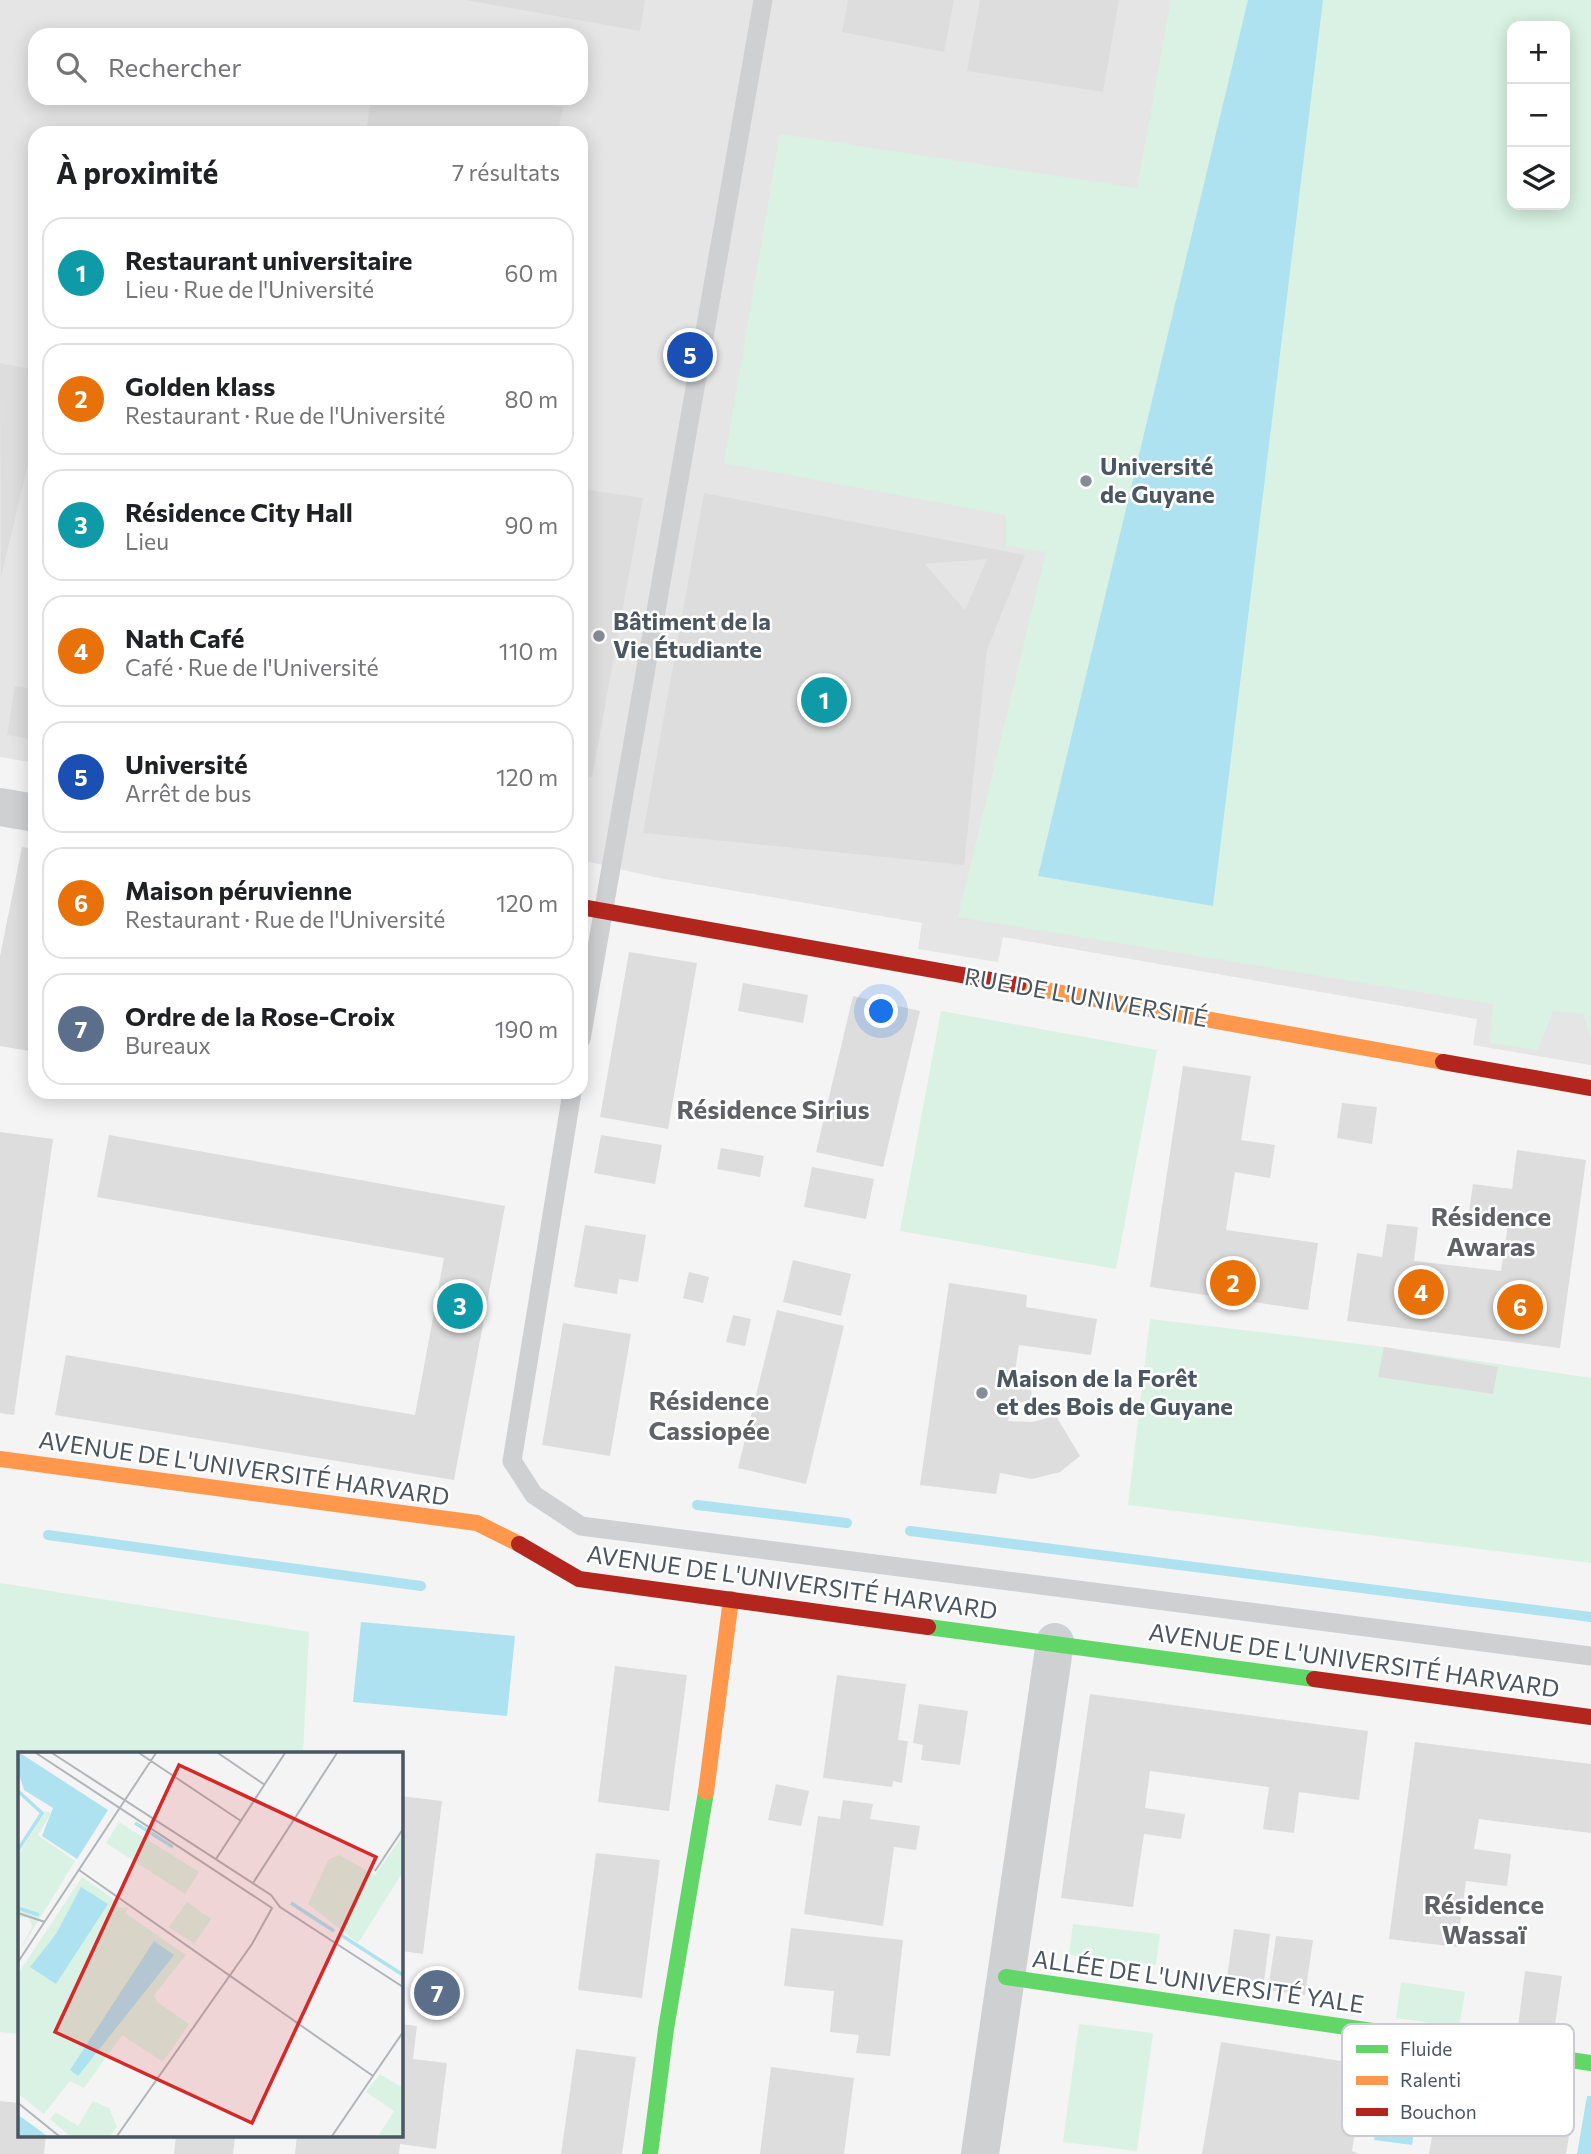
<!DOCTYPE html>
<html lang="fr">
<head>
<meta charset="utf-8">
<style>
	:root { --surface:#fff; --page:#f6f6f6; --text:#202124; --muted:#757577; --line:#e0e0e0; --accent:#111827 }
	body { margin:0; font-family:Commissioner,sans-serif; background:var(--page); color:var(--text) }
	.controls { position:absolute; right:21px; top:21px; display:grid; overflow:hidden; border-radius:14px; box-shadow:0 4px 18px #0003 }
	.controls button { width:63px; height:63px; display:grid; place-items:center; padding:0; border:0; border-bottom:2px solid var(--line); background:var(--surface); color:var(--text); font:35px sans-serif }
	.you { position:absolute; left:882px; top:1012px; width:24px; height:24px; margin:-18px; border:5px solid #fff; border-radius:50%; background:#1a73e8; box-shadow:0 0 0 10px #1a73e833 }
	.badge { display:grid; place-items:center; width:46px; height:46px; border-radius:50%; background:var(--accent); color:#fff; font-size:23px; font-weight:700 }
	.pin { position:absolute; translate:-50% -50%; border:4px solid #fff; box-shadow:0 2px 7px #0006 }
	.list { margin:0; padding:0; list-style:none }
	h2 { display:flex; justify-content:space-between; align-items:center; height:91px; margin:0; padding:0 28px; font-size:30px }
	h2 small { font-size:23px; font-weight:400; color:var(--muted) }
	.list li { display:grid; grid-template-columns:46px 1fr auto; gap:21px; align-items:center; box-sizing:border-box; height:112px; margin:0 14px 14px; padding:0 14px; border:2px solid var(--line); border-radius:21px }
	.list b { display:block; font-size:26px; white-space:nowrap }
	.list p { margin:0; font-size:23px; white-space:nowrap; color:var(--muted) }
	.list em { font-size:23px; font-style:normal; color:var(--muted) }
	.icon { flex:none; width:38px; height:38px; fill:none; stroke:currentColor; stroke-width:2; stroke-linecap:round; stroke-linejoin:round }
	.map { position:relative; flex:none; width:1591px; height:2154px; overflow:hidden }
	.search { position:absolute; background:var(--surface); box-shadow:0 4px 18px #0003; left:28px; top:28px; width:560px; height:77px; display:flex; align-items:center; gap:18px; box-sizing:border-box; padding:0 24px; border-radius:21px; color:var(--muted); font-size:26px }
	.panel { position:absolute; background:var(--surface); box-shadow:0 4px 18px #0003; left:28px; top:126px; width:560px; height:973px; border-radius:21px }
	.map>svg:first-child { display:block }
	.education { fill:#e6e5e6; fill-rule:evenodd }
	.green { fill:#d9f2e3; fill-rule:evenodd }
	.water { fill:#aee2f0 }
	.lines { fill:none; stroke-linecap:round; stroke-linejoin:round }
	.stream { stroke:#aee2f0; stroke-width:10 }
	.building { fill:#ddddde; fill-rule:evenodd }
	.lane { stroke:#ced0d2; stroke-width:19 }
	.street { stroke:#ced0d2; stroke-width:38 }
	.fast { stroke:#63d668; stroke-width:16 }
	.slow { stroke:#ff974d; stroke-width:16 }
	.jam { stroke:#b3261e; stroke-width:16 }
	.poi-dot { fill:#868d94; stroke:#fff; stroke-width:2.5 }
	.labels { text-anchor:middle; stroke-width:5; stroke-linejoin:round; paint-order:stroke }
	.poi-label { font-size:24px; font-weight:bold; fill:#4a5661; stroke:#fff; text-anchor:start }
	.street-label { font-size:24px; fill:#4a5661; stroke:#fff }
	.neighbourhood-label { font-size:26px; font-weight:bold; fill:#5f6368; stroke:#fff }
	.inset-river { fill:none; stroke:#aee2f0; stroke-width:3.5 }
	.inset-road { fill:none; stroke:#b0b5b9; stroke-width:2 }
	.view { fill:#d62828; fill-opacity:0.15; stroke:#d62828; stroke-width:3.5 }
	.inset-edge { fill:none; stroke:#4a5661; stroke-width:3.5 }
	.key { fill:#fff; stroke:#c9ccd0; stroke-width:2 }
	.key-label { font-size:19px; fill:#4a5661 }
</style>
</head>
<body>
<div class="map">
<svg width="1591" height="2154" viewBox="0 0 1591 2154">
	<rect width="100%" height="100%" fill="#f4f4f4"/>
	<path class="education" d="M0,0h1591v1065l-118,-20 4,-26 -474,-82 -5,25 -80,-13 4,-26 -268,-46 -73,-17v-727h-546v630l-35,-6zM1512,26h53v179h-53zM35,35h546v63h-546z"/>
	<path class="green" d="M1171,0h420v1040l-8,-26 -30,-3 -15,39 -48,-7 3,-39 -535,-87 88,-365 -40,-6v-31l-282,-52 56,-329 357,54zM1512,26h53v179h-53z
		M941,1011l216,39 -41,219 -216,-38z
		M1150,1319l234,28 207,31v185l-463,-58z
		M0,1583l309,49 -6,121h-284v281l-19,-2z
		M1073,1924l87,10 -4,31 -87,-10z
		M1401,1982l64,10 -6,35 -63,-9z
		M1079,2024l74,9 -16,118 -74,-9z"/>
	<path class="water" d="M1248,0h75l-110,906 -175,-30z
		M361,1622l154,14 -8,80 -154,-14z
		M1387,2067l36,6 -11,72 -38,-5z
		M1587,2096h4v58h-14z"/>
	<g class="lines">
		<path class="stream" d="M697,1505l150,18
			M910,1531l681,86
			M48,1535l373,51"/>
	</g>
	<path class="building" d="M465,0h180l-5,31z
		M848,0h106l-10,52 -102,-20z
		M980,0h139l-16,92 -136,-21z
		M371,98h130l62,9 -5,26h-192z
		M0,363l35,7v66l-34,141z
		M581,489l62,9 -51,279 -11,-2z
		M704,493l321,62 -38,95 -23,215 -321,-32zM987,559l-22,51 -40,-46z
		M15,686l20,3v51l-28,-5z
		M22,847l13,2v203l-35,-6v-90z
		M629,952l68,11 -29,166 -68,-12z
		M743,983l65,12 -5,28 -65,-12z
		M853,996l67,15 -37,156 -67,-15z
		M1183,1066l68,10 -10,64 34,5 -5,33 -35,-6 -9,58 92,13 -10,67 -158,-23z
		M1342,1103l35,4 -5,37 -35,-6z
		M0,1132l53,7 -39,276 -14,-2z
		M109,1135l396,71 -51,274 -399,-65 11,-60 349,60 29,-157 -347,-61z
		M601,1135l61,10 -7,39 -61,-11z
		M721,1148l43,8 -4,21 -43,-8z
		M1517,1150l69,10 -26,188 -213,-27 10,-68 25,4 5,-33 31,3 -4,34 87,10 7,-47 -40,-5 5,-35 39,5z
		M812,1167l62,12 -8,40 -62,-12z
		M585,1225l61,10 -8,47 -19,-3 -2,15 -43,-7z
		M793,1260l58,14 -10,42 -58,-14z
		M689,1272l20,5 -6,26 -20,-5z
		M949,1283l78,12 -1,12 71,12 -6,36 -72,-10 -5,33 17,9 1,12 -20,6 -4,16 24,1 24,-6 24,40 -20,16 -28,7 -32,-6 -4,21 -76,-9z
		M777,1310l67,16 -38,158 -68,-16z
		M733,1315l18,4 -6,27 -19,-4z
		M563,1323l68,11 -21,122 -68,-11z
		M1384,1347l114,20 -5,27 -115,-17z
		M615,1666l72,9 -18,136 -71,-9z
		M837,1675l69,9 -8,56 10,1 -6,42 -9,-2 -1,6 -69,-9z
		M1090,1694l278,37 -9,69 -60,-8 -5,41 -31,-4 6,-42 -119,-16 -5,37 40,6 -4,25 -37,-5 -11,73 -72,-9z
		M919,1704l49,7 -8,54 -39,-5 2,-15 -10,-2z
		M1415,1742l176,22v69l-112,-14 -5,30 37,5 -4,32 -41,-5 -9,66 -68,-8z
		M776,1784l33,7 -8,35 -33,-6z
		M401,1796l41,5 -19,153 -22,-3z
		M843,1800l30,4 -3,15 50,7 -4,24 -22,-3 -11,79 -79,-12 14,-98 22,3z
		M596,1853l64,7 -18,138 -64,-8z
		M791,1928l112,12 -13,116 -34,-3 3,-18 -29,-3 4,-41 -50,-5z
		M1234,1929l36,5 -7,55 -37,-5z
		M1276,1936l37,4 -8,55 -37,-5z
		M1525,1971l37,5 -8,56 -36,-5z
		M401,2024l16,2 -4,33 34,4 -11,86 -36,-5 -1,10h-104l2,-19h104z
		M1221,2042l145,23 -14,86 7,3h-157z
		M576,2049l60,8 -14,97h-61z
		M771,2067l83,11 -10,76h-84z
		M1442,2078l133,22 -9,54h-137z
		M0,2101l19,2v32h27l-2,19h-44z
		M176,2135l59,3 -2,16h-59z"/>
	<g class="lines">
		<path class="lane" d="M581,1039l182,-1039
			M572,1092l-60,369 22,34 47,31 1010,130"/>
		<path class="street" d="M0,807l35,6
			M980,2154l75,-512"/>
		<path class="fast" d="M928,1627l386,52
			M1006,1977l585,86
			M650,2154l16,-125 40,-237"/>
		<path class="slow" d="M1018,985l425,77
			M0,1459l477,64 42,21
			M706,1792l25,-193"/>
		<path class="jam" d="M581,907l437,78
			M1443,1062l148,26
			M519,1544l60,35 349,48
			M1314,1679l277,38"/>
	</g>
	<g class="poi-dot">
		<circle cx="1086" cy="481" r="7"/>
		<circle cx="599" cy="636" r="7"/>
		<circle cx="982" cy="1393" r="7"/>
	</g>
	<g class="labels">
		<g class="poi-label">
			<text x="1100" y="475">Université<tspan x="1100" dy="28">de Guyane</tspan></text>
			<text x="613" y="630">Bâtiment de la<tspan x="613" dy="28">Vie Étudiante</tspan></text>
			<text x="996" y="1387">Maison de la Forêt<tspan x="996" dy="28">et des Bois de Guyane</tspan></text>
		</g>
		<g class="street-label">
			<text transform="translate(1086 998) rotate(10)" y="8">RUE DE L'UNIVERSITÉ</text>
			<text transform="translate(244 1469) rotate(8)" y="8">AVENUE DE L'UNIVERSITÉ HARVARD</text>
			<text transform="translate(792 1583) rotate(8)" y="8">AVENUE DE L'UNIVERSITÉ HARVARD</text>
			<text transform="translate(1354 1661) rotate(8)" y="8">AVENUE DE L'UNIVERSITÉ HARVARD</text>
			<text transform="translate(1198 1982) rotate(8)" y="8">ALLÉE DE L'UNIVERSITÉ YALE</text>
		</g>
		<g class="neighbourhood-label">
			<text x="773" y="1119">Résidence Sirius</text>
			<text x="1491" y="1226">Résidence<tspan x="1491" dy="30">Awaras</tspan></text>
			<text x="709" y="1410">Résidence<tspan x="709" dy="30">Cassiopée</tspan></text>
			<text x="1484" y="1914">Résidence<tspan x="1484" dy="30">Wassaï</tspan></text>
		</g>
	</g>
	<g transform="translate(18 1752)">
		<rect width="385" height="385" fill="#f4f4f4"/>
		<path d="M27,59l6,2 -13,22 37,26 -57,93 14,-28 -3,-8 -11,-1v-61zM101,70l80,50 -14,22 -79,-51zM385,83v37l-45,71 -50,-39 21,-45 10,-4 36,20zM64,125l33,23v7l13,1 -3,5 61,42 -32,40 3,7 32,22 -26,38 -41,-27 -38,53 -14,-7 -26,33 -26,-20v-120zM169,150l24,17 -17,25 -25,-17zM362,322l23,14v48l-24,-1 15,-24 -28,-19zM75,349l16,7 8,19 -7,9h-40l-20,-17 6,-7 22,14z" fill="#d9f2e3"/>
		<path d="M2,1l88,57 -31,49 -35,-23 11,-28 -29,-18 -6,-19zM63,135l27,17 -52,80 -26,-17 26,-33zM136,189l20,14 -96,121 -8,-6zM0,363l6,4 23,17h-29z" fill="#aee2f0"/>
		<path class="inset-river" d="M0,39l24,22 -24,37M117,71l38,24M273,151l43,28M0,156l21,7M323,183l62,40"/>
		<path class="inset-road" d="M18,1l236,155 -20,36 -135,192M34,1l219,142 9,12 123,80M121,1l102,68M200,1l47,32M198,107l69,-106M61,118l294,206M357,119l28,-42M235,131l84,-130M0,161l27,9M0,210l138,-209M0,351l41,33M314,384l71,-104"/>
		<path class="view" d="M161,13l197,92 -124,266 -197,-91z"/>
		<rect width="385" height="385" class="inset-edge"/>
	</g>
	<rect x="1342" y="2024" width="232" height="112" rx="10" class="key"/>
	<rect x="1356" y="2045" width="32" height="8" fill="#63d668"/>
	<rect x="1356" y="2076" width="32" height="9" fill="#ff974d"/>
	<rect x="1356" y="2108" width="32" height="8" fill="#b3261e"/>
	<g class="key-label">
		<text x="1400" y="2056">Fluide</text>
		<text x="1400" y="2087">Ralenti</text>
		<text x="1400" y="2119">Bouchon</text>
	</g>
</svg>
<div class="controls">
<button>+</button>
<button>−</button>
<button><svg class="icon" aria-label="layers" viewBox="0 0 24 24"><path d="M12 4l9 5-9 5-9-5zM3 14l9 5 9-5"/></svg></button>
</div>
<div class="you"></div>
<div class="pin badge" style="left:824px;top:700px;background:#0f9aa8">1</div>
<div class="pin badge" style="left:1233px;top:1283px;background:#e8710a">2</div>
<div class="pin badge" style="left:460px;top:1306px;background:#0f9aa8">3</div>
<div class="pin badge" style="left:1421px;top:1292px;background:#e8710a">4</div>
<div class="pin badge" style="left:690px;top:355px;background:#1a4fb4">5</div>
<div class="pin badge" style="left:1520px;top:1307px;background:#e8710a">6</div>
<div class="pin badge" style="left:437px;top:1993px;background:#5c6f8a">7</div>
<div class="search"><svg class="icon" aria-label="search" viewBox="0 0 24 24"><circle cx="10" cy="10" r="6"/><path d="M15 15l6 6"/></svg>Rechercher</div>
<section class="panel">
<h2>À proximité<small>7 résultats</small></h2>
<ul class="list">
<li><span class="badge" style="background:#0f9aa8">1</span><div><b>Restaurant universitaire</b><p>Lieu · Rue de l'Université</p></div><em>60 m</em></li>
<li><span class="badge" style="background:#e8710a">2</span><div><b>Golden klass</b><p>Restaurant · Rue de l'Université</p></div><em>80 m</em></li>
<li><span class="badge" style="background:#0f9aa8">3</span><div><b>Résidence City Hall</b><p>Lieu</p></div><em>90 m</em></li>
<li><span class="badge" style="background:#e8710a">4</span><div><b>Nath Café</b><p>Café · Rue de l'Université</p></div><em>110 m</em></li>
<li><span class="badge" style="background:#1a4fb4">5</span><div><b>Université</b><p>Arrêt de bus</p></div><em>120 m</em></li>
<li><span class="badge" style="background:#e8710a">6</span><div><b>Maison péruvienne</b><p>Restaurant · Rue de l'Université</p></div><em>120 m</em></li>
<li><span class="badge" style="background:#5c6f8a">7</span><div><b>Ordre de la Rose-Croix</b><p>Bureaux</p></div><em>190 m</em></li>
</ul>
</section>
</div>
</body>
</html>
